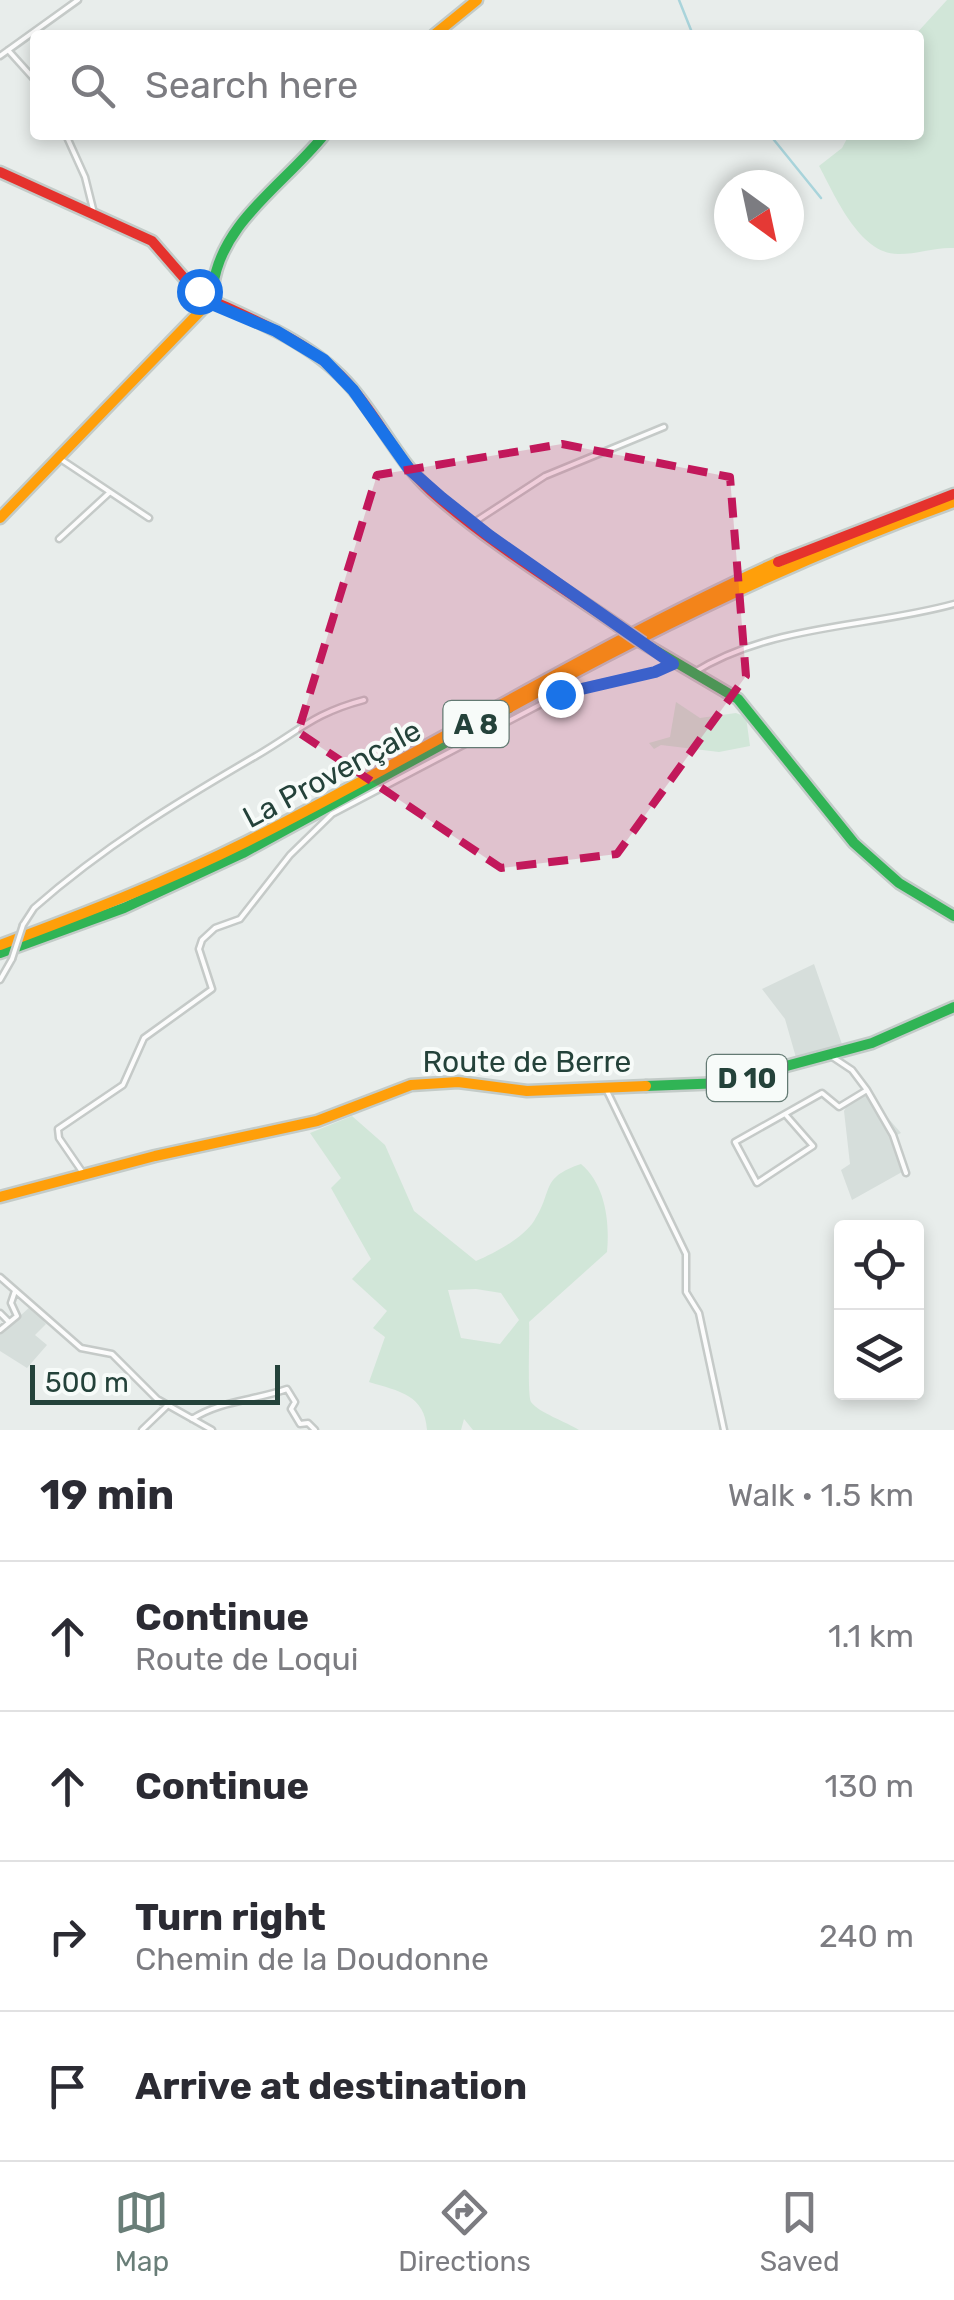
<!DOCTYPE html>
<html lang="en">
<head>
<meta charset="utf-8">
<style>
	:root { --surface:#fff; --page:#f7f7f7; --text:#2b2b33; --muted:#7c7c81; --line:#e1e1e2; --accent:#697e78 }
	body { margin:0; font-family:Rubik,sans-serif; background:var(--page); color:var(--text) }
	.controls { position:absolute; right:30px; bottom:30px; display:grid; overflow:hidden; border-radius:10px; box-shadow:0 5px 15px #0003 }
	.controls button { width:90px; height:90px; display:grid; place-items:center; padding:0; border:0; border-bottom:2px solid var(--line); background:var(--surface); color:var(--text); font:50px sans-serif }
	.compass { position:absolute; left:714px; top:170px; width:90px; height:90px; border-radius:50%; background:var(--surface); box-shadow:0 5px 15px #0003; rotate:147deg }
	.scale { position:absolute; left:30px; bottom:25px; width:250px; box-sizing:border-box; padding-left:10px; border:5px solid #24423a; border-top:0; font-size:28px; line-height:35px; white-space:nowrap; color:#24423a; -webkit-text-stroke:8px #f7fbf9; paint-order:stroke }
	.stop { position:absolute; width:30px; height:30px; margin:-22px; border:8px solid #1a73e8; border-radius:50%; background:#fff }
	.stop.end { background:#1a73e8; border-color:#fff; box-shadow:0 2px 10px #0008 }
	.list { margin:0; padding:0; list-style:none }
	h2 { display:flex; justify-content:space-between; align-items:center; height:130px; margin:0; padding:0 40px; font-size:42px }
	h2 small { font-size:32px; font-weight:400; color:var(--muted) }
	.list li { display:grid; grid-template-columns:65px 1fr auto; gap:30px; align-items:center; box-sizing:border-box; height:150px; padding:0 40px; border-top:2px solid var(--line) }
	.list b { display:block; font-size:38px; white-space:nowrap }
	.list p { margin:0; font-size:32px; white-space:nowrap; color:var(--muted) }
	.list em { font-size:32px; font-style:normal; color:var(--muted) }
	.icon { flex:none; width:55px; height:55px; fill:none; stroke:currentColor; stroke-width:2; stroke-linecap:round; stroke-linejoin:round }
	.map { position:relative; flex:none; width:954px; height:1430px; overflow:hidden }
	.search { position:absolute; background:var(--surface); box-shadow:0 5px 15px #0003; left:30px; right:30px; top:30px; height:110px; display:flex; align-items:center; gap:25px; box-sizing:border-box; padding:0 35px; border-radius:10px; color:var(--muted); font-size:38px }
	.sheet { height:730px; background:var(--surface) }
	nav { display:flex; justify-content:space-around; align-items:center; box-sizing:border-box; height:140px; border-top:2px solid var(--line); background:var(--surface); font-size:28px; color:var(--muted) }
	nav a { display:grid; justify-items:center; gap:5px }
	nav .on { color:var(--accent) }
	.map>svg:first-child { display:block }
	.built { fill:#d6dedb }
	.green { fill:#d1e6d8; fill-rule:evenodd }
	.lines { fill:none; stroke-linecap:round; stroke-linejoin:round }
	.stream { stroke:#a9d4db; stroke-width:2.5 }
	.street-casing { stroke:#c5cac8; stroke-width:9 }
	.fast-casing { stroke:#c3cbc8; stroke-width:15 }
	.slow-casing { stroke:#c3cbc8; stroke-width:15 }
	.jam-casing { stroke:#c3cbc8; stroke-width:15 }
	.street { stroke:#fcfcfc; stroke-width:4 }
	.fast { stroke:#30b455; stroke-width:10 }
	.slow { stroke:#ff9f0a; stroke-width:10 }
	.jam { stroke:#e5322d; stroke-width:10 }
	.street-bridge-casing { stroke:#c5cac8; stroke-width:9; stroke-linecap:butt }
	.slow-bridge-casing { stroke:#c3cbc8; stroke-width:15; stroke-linecap:butt }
	.street-bridge { stroke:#fcfcfc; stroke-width:4 }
	.slow-bridge { stroke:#ff9f0a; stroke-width:10 }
	.route { stroke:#1a73e8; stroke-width:12 }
	.marked { fill:#c2185b; fill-opacity:0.2; stroke:#c2185b; stroke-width:8; stroke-dasharray:20 12; stroke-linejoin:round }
	.labels { text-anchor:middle; stroke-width:8; stroke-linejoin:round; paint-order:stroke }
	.shield { fill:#f7fbf9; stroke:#637a73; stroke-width:2.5 }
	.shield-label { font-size:28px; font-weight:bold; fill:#24423a }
	.street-label { font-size:30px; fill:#24423a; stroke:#f7fbf9 }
</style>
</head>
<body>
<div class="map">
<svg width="954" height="1430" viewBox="0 0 954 1430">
	<rect width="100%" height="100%" fill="#e8edeb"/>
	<path class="built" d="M814,964l29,83 -46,14 -12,-42 -23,-30z
		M866,1093l35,40 -9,4 10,35 -50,28 -11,-30 9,-6 -6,-53 4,-8z
		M31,1306l15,18 -11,11 12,10 -20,23 -27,-17v-17z"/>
	<path class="green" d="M947,0h7v248c-19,-1 -36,6 -55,6 -40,1 -65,-61 -80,-88l23,-18 7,-13h70v-100h-4z
		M676,702l24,16 36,-5 10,4 4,29 -31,6 -58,-7 -7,4 -5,-6 21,-6z
		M352,1116l33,29 29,66 62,50c19,-8 47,-23 58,-40 20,-30 5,-43 47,-57 24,20 29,57 26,88l-78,70c1,14 -2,73 2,80 8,11 36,20 48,28h-106l-9,-11 -3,11h-34c-2,-35 -28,-39 -58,-48l16,-45 -12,-9 14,-17 -35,-32 19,-20 -40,-71 10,-10 -31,-45zM476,1289l25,4 18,27 -19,24 -39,-6 -13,-48z"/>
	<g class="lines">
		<path class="stream" d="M679,0l14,35
			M770,135l51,63"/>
		<g class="street-casing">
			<path id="street" d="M8,50l27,30
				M0,56l78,-56
				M66,135l19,42 9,36
				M59,458l90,60
				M473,523l72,-47 119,-49
				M59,539l50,-46
				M693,673c78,-49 174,-45 261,-69
				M796,768l22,27
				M23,925l11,-17c69,-61 143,-106 222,-152 43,-25 58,-43 108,-56
				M0,980l12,-21
				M831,1056l21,14 15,20 26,45 13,38
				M607,1091l79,163v38l13,21 25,117
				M785,1114l28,32 -56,37 -22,-41 87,-49 17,14 28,-17
				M83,1173l-24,-35 -1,-9 65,-44 21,-47 68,-49 -13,-40 3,-9 13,-12 25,-9 50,-64 42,-41 234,-123 89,-19 18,-9
				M0,1277l81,71 31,6 45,45 55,31
				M0,1313l9,9
				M0,1330l17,-14 -6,-13 4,-12
				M192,1419c30,-19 61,-18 95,-30l8,13 -4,7 9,15 8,-1 7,7
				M142,1430l25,-24"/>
		</g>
		<g class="fast-casing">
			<path id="fast" d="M213,287c8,-65 72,-103 111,-152
				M643,643l95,56 116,144 45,40 55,33
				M0,953l124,-45 119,-55 266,-145
				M646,1086l77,-3 149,-40 82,-36"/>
		</g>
		<g class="slow-casing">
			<path id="slow" d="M434,35l43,-35
				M0,518l213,-220v-9l-7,-4
				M509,708c144,-80 289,-150 445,-206
				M0,945c83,-31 166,-63 246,-103 179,-90 349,-197 532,-280
				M0,1197l155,-41 162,-35 94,-36 47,-3 69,9 119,-5"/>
		</g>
		<g class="jam-casing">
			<path id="jam" d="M0,172l152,69 46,53
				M211,300c50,23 105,45 141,88 29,34 46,73 79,103 57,51 123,91 186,134
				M778,562l176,-68"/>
		</g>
		<use href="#street" class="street"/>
		<use href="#fast" class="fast"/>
		<use href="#slow" class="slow"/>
		<use href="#jam" class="jam"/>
		<g class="street-bridge-casing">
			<path id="street-bridge" d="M12,959l11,-34"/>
		</g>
		<g class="slow-bridge-casing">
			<path id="slow-bridge" d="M617,625l26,18"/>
		</g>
		<use href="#street-bridge" class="street-bridge"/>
		<use href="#slow-bridge" class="slow-bridge"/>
	</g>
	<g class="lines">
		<path class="route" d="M199,291l3,9 74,31 48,29 29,30 56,79 33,29 48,38 183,128 -18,8 -95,22"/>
	</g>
	<path class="marked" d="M562,444l168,33 16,199 -129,178 -116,14 -203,-136 79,-257z"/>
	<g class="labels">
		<g class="shield">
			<rect x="443.5" y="701" width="65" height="46" rx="8"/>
			<rect x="707" y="1055" width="80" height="46" rx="8"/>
		</g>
		<g class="shield-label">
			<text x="476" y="734">A 8</text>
			<text x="747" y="1088">D 10</text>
		</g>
		<g class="street-label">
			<text transform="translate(332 774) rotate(-28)" y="10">La Provençale</text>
			<text x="527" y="1072">Route de Berre</text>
		</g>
	</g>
</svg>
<div class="controls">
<button><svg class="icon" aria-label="locate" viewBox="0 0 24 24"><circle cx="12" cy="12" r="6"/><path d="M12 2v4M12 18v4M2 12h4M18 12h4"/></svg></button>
<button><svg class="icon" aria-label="layers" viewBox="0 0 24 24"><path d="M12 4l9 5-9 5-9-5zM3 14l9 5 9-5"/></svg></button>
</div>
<svg class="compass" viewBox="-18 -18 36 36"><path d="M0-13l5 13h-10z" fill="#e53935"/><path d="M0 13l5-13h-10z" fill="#7c7c81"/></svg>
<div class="scale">500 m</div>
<div class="stop" style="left:199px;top:291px"></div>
<div class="stop end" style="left:560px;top:694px"></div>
<div class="search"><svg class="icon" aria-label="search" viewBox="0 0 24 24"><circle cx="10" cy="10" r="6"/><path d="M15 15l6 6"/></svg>Search here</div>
</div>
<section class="sheet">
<h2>19 min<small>Walk · 1.5 km</small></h2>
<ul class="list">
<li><svg class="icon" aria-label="ahead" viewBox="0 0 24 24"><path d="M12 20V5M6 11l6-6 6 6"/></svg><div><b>Continue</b><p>Route de Loqui</p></div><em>1.1 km</em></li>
<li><svg class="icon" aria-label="ahead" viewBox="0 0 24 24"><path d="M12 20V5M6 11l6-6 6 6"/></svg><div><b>Continue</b></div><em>130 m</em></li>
<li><svg class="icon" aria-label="right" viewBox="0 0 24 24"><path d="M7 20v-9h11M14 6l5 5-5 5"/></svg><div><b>Turn right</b><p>Chemin de la Doudonne</p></div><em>240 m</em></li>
<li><svg class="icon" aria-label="arrive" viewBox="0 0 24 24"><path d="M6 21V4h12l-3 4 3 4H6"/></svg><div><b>Arrive at destination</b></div></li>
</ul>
</section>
<nav>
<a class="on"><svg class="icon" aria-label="map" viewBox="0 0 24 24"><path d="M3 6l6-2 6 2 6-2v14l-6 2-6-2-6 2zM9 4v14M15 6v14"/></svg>Map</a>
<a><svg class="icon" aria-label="directions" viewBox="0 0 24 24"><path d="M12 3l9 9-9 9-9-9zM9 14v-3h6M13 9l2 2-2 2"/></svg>Directions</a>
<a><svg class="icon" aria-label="saved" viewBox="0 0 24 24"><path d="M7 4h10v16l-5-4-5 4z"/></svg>Saved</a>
</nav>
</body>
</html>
